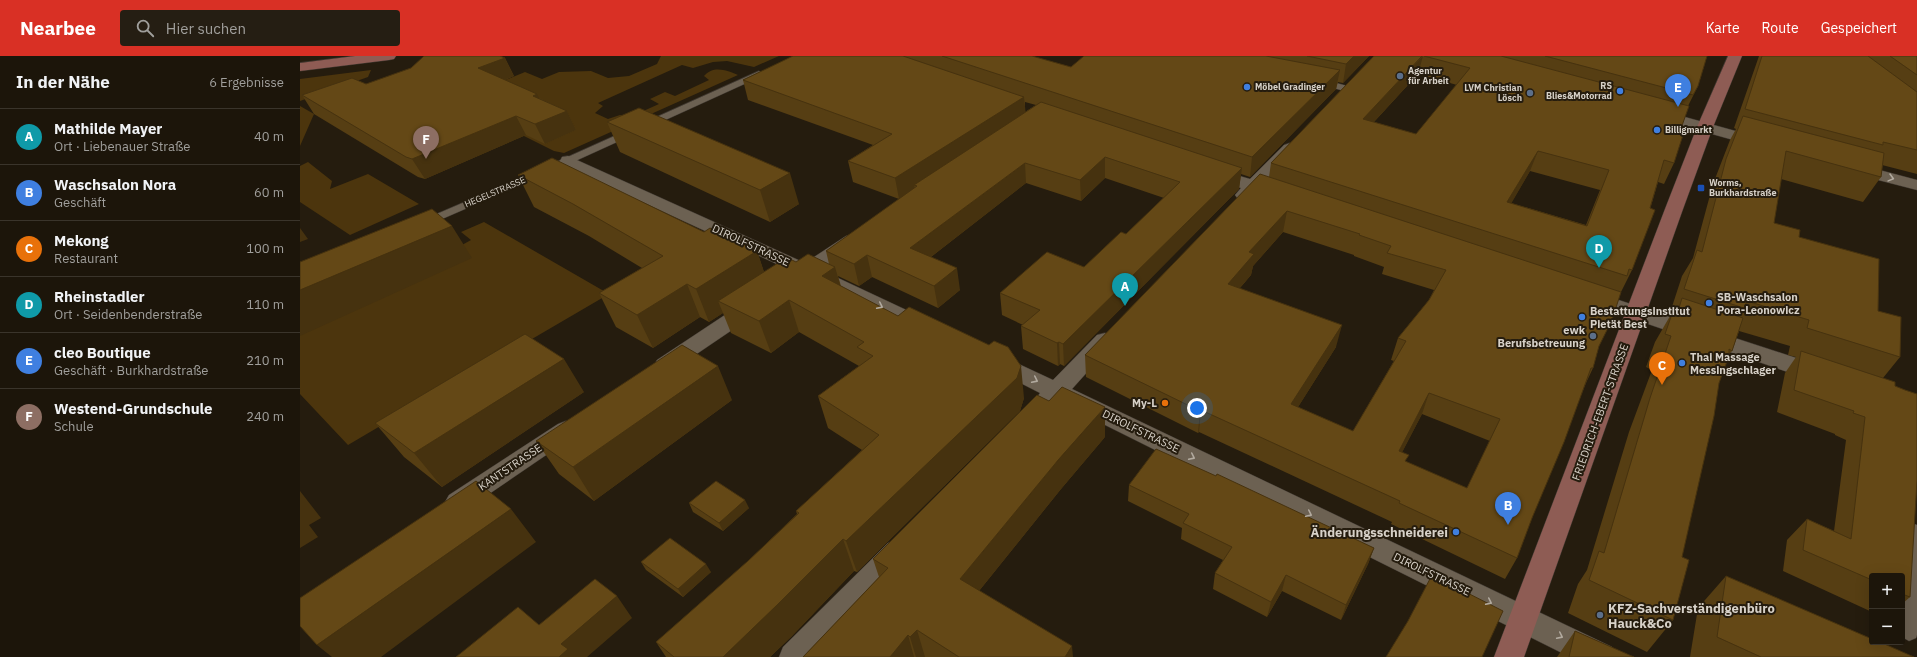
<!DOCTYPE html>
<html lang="de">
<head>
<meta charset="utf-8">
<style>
	:root { --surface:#1c150a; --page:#251e13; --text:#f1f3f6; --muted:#a09f9c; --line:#3a342b; --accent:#d93025 }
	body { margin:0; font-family:"IBM Plex Sans",sans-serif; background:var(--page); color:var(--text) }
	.controls { position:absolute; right:12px; bottom:12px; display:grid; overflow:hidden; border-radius:4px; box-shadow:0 4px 16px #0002 }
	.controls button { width:36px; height:36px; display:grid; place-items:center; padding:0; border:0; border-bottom:1px solid var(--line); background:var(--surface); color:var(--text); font:20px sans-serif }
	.you { position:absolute; left:897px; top:352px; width:14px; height:14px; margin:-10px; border:3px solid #fff; border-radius:50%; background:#1a73e8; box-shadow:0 0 0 6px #1a73e833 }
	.badge { display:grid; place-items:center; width:26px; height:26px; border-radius:50%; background:var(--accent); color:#fff; font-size:13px; font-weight:700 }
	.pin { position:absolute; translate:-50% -33px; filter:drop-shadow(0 1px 2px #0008) }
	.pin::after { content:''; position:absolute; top:21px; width:14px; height:12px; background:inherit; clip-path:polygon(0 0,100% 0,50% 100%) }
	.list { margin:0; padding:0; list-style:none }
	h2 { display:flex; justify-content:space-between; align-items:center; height:52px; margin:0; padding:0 16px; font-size:17px }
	h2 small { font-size:13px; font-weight:400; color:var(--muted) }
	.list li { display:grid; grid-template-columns:26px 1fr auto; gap:12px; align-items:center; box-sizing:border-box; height:56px; padding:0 16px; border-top:1px solid var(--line) }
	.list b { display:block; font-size:15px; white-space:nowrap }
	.list p { margin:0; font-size:13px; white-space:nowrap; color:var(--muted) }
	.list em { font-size:13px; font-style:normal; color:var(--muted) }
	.icon { flex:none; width:22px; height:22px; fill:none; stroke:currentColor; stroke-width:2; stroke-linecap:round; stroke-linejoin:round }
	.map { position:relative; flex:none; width:1617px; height:601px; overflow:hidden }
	header { display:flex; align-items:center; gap:24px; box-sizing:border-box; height:56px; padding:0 20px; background:var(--accent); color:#fff }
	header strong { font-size:19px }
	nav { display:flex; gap:22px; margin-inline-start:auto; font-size:14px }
	.search { width:280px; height:36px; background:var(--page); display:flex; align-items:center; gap:10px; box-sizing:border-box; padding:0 14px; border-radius:4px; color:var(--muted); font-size:15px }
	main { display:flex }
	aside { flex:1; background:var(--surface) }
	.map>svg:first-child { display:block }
	.green { fill:#4c350d }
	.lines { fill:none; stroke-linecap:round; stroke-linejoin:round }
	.lane-casing { stroke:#3e3730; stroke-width:1 }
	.street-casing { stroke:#3e3730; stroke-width:1 }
	.secondary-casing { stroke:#3e3730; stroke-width:1 }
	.lane { fill:#6c6152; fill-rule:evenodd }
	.street { fill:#6c6152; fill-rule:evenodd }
	.secondary { fill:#8e5c54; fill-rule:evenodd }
	.wall { fill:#563e13; fill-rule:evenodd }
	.shaded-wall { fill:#46320f }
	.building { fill:#644816; stroke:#46320f; fill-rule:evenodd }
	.oneway { stroke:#b2aa9f }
	.service-dot { fill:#5c6f8a; stroke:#251c0e; stroke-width:1.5 }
	.shop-dot { fill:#3f7fe0; stroke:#251c0e; stroke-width:1.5 }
	.transit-dot { fill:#1a4fb4; stroke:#251c0e; stroke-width:1.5 }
	.food-dot { fill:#e8710a; stroke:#251c0e; stroke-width:1.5 }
	.labels { text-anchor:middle; stroke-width:4; stroke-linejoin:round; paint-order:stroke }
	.far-poi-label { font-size:9px; font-weight:bold; fill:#d7d1c8; stroke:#251c0e; text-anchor:start }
	.far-street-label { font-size:9px; fill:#d7d1c8; stroke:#251c0e }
	.street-label { font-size:11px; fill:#d7d1c8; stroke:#251c0e }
	.poi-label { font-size:11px; font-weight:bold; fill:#d7d1c8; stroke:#251c0e; text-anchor:start }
	.near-poi-label { font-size:13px; font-weight:bold; fill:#d7d1c8; stroke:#251c0e; text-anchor:end }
</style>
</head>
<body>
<header>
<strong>Nearbee</strong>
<div class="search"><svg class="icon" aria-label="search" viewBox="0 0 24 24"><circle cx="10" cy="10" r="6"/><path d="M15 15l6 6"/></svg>Hier suchen</div>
<nav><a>Karte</a><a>Route</a><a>Gespeichert</a></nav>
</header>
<main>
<aside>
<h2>In der Nähe<small>6 Ergebnisse</small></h2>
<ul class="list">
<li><span class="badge" style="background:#0f9aa8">A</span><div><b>Mathilde Mayer</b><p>Ort · Liebenauer Straße</p></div><em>40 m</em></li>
<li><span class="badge" style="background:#3f7fe0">B</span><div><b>Waschsalon Nora</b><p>Geschäft</p></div><em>60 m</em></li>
<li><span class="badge" style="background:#e8710a">C</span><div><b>Mekong</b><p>Restaurant</p></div><em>100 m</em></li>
<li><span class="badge" style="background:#0f9aa8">D</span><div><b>Rheinstadler</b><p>Ort · Seidenbenderstraße</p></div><em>110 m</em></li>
<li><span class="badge" style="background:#3f7fe0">E</span><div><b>cleo Boutique</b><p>Geschäft · Burkhardstraße</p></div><em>210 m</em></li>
<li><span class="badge" style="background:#8d6e63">F</span><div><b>Westend-Grundschule</b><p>Schule</p></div><em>240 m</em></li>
</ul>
</aside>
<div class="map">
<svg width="1617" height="601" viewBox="0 0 1617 601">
	<rect width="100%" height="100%" fill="#251c0e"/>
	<path class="green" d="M361,0h118l-25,11 -27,-6 -14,1 -20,6 -11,-3 -84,38 5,3 -8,7 13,6 12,-4 10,2 29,-13 -9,-5 15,-7 10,4 34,-16 -5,-4c9,-11 23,-6 34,-1l-174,78 -10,-2 -32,-16 -34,-48 37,-15 17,7 17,-7 32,-1 17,7 21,-2 28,-12z
		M71,14l-3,7 -68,24v-22z
		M0,50l14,8 -14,32z
		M8,106l24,19 -2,8 38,-15 51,30 -69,31 -50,-33v-36z
		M184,166l125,72 -147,86 -2,-1 -112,66 -48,-51v-59l171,-95 -10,-8z"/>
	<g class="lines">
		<g class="lane-casing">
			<path id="lane" d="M459,15l5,3 -2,2 -202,92h-8l-1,-2 1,-2z
				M1018,22l33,9 2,2 -5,3 -33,-9 -2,-2 2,-2z
				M237,115l5,3 -1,2 -115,50h-8l-2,-2 2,-2z
				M1614,468l3,1v110l-1,3 -7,3 -7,-4v-46l4,-60 2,-5z"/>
		</g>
		<g class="street-casing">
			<path id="street" d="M1356,53l112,31 2,3 -2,3 -6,2 -111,-31 -3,-3 3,-3z
				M990,87l6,2 2,3 -34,36 20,6 3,4 -3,4 -6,1 -22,-6c-6,6 -10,8 -18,6l-3,-4 6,-7 -35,-11 -3,-4 3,-4 6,-1 38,11 34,-34z
				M268,100l237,107 41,-27 7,-2 7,2 2,4 -2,4 -39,26 113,53 3,5 -3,5 -8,2 -8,-2 -111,-54 -9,3 -7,-2 -3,-4 4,-5 -230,-106 -2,-4 2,-4z
				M1553,107l64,17v10l-70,-18 -2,-4 2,-4z
				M1288,234l239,78 3,6 -3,6 -8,2 -8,-2 -230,-79 -3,-5 3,-5z
				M453,243l7,2 3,5 -3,5 -87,59 -8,3 -8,-3 -3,-5 3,-5 89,-59z
				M805,277l8,2 3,5 -44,49 540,258 4,10h-46l-511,-255c-6,7 -12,6 -20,4l-4,-6 5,-7 -53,-27 -3,-5 3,-5 8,-3 58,27 44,-45z
				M266,365l8,3 4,6 -4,6 -107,73 -9,3 -9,-3 -4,-7 4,-7 109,-71z
				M598,484l10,3 4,8 -4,8 -94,98h-35l4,-10 105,-104z"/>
		</g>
		<g class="secondary-casing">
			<path id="secondary" d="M55,0h41l-2,3 -5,1 -89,11v-8z
				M1428,0h14l-29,71 -30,82 -159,448h-30l171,-448 32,-82z"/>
		</g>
		<use href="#lane" class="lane"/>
		<use href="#street" class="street"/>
		<use href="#secondary" class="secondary"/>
	</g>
	<path class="wall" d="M493,0h239l39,11 13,-11h285l-26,27 -5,-1 -2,7 -86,88 -9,-3 -2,15 -175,177 -4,-2 -2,2 -35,-17 -2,-23 2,-1 -21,-10 -2,-22 84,-26 42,-33 38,-36 -59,-20 -24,23 -55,-18 -95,74 29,33 -22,18 -66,-31 -13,9 -21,-10 3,10 183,112 -4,13 -163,161 -3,-1 -63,66 -21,20h-104l-10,-15 92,-81 49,-47 -1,-3 66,-61 -34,-22 -10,-32 41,-30 -60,-34 -28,21 -40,-20 -8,-20 -14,9 -9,-5 -47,31 -37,-21 -17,-34 43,-25 -53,-32 -55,-29 -16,-32 186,57 53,19 7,21 18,-8 14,-2 33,2 -3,-13 82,-58 -9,6 -46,-17 -5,-21 25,-16 -125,-45 -5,-20zM725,46l11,3 -11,7z
		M1074,0h333l-9,30 -10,20 -9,28 -5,29 -10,21 -6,-2 -26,88 -11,22 -22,54 -6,22 -7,15 -54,135 -15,40 -12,21 -114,-55 1,-2 -193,-90 -1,1 -112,-56 -1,-22 184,-178 2,-14zM1118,18l39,11 -41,49 -42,-12zM1230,115l70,19 -14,35 -75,-22zM983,176l71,23v1l30,11 -2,7 52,16 -5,10 -31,38 -7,22 3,1 -41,70 -55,-24 38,-60 -96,-59 11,-13 2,-9zM1122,358l68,27 -23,47 -61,-26 -4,-10z
		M1459,0h158v118l-35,-9 -1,12 -18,25 -82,-23 -7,44 25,14 79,74 22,46 -17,21 12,8 15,211 -8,7v-28h-30v36l-89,-41 4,-31 20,-21 27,12 12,-91 -11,-5v-1l-58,-22 8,-39 11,-16 -8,-2 2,-9 -51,-15 -7,20 -3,3 -10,29 -37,174 -9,63 -26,32 -79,-39 10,-29 9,-14 42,-138 23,-62 -6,-3 9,-25 15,-26h-1l13,-40 11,-18 20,-74 17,-44 6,-11 -2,-1z
		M205,2l9,18 -9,4 34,18 28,13 9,19 -31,14 -19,-9 -101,44 -7,-2 -104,-63 -12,-19 64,-11z
		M307,66l192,82 -29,18 -150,-70z
		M284,336l-142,95 -38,-30 -29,-34z
		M432,344l-138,101 -35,-27 -23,-33z
		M805,381l-44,52 -82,102 94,66h-270l76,-80 -6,-18z
		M916,420l158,72 -6,16 -27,56 -59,-29 -15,26 -54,-28 2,-16 8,-13 -42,-21 1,-11 -54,-27 1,-16z
		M389,447l60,5 -26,23 -30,-19z
		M341,506l70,10 -28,25 -37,-27z
		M1426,520l188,81h-224l8,-49z
		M1275,575l59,26h-77z"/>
	<path class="shaded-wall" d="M1054,0h15l-26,27 3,-19z
		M1123,0l-5,18 -60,65 5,-20z
		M205,2l9,18 -26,10 -10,-18z
		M1040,14l-4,19 -86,88 2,-20z
		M237,38l9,19 -13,-17z
		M724,41l2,19 -112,69 1,3 -16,11 -4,-21z
		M267,55l9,19 -31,14 -10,-20z
		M216,60l10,19 -101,44 -13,-20z
		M1238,95l-8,20 -30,52 7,-21z
		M805,101v21l-24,23 -1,-21z
		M725,107l1,20 -112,87 -4,-22z
		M942,112l-3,21 -175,177 -1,-22z
		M490,117l9,31 -29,18 -10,-32z
		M987,155l-4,21 -30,34 -2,9 -26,30 3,-21 21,-32z
		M152,170l20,32 -172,78v-46z
		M0,172l8,11 -8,3z
		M457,195l11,33 -50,17 5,12 -14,9 -13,-33z
		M567,199l5,22 -13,9 -5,-22z
		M535,211l9,31 -22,-22z
		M657,212l3,22 -22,18 -4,-22z
		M387,228l13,33 -47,31 -16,-33z
		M489,244l10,32 -28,21 -12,-32z
		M1042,269l-6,22 -50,79 5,-22z
		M759,286l1,22 -2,2 -1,-23z
		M264,303l20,33 -142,95 -28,-34z
		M418,310l14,34 -138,101 -21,-34z
		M721,310l3,32 -4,13 -163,161 -11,-31z
		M1129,337l-7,21 -30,58 7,-21z
		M805,351v30l-44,52 -95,118 -6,-28 99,-120z
		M901,354l-2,22 -1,1 2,-22z
		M0,435l21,27 -12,7 9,12 -18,11z
		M445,444l4,8 -26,23 -4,-8z
		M211,453l25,33 -155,115h-49l-15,-12z
		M543,483l11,32 -63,66 -21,20h-47z
		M1074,492l-6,16 -27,56 5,-15z
		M406,508l5,8 -28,25 -5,-8z
		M986,519l-4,16 -15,26 4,-15z
		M317,540l15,22 -45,39h-28l2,-13z
		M617,574l8,27h-9l-6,-20z
		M608,579l6,22h-24z
		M772,590l1,11h-8z"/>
	<path class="building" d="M124,0h76l5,2 -27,10 59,26 -4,2 34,15 -32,13 -19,-8 -104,43 -6,-2 -104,-62 50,-17 14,6 45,-16z
		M493,0h110l121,41 -129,81 -47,-17 44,-27 -149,-54z
		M642,0h90l39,11 13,-11h182l74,14 -88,87z
		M1007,0h47l-8,8z
		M1074,0h48l-59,63 53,15 54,-66 -46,-12h77l188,50 -10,28 4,1 -9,28 -10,-3 -14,48 5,2 -23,60 -3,-1 -2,7 -356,-113zM1238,95l71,19 -22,56 -80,-24z
		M1245,0h162l-9,30 -5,9z
		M1462,0h106l49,36v58l-34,-8v3l-138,-36z
		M1590,0h27v19z
		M741,46l201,66 -179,176 -4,-2 -2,1 -36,-17 19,-16 -40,-17 47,-41 37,15 37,-35 5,2 54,-52 -75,-25 -25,23 -55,-17 -115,85 47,20 -23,18 -67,-31 -13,9 -28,-13 91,-65 -3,-1z
		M339,52l151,65 -30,17 -153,-68z
		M1443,60l141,37 -3,24 -95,-26 -12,72 26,7 -1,7 80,22 -1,52 23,6 -1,40 -93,-29 2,-8 -62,-19 -3,7 -60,-19 13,-39 5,2 24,-93z
		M252,102l152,74 6,-4 47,23 -61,38 -9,-5 -50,31 -38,-22 64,-37 -90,-52 -55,-29z
		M960,118l361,118 -9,28 -13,26 -6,22h-2l-27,74 -32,76 -15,40 -118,-55 1,-2 -199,-91 -1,1 -115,-56zM987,155l73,23 -1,1 32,11 -4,7 59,17 -17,30 -31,38 8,3 -53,90 -62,-27 51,-79 -114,-41 26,-30 -5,-2zM1129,337l71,26 -33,69 -62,-27 4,-6 -10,-4z
		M132,153l20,17 -152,64v-28z
		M508,198l27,13 -13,9 76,40 11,-9 80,38 5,-4 14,6 13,19 -4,12 -171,163 -3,-2 -67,67 -53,51h-49l-18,-15 92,-81 51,-48 -3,-2 83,-76 -61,-39 55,-40 -16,-9 7,-5 -75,-42 -30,21 -41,-20 60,-38 4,1 8,-5 6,3z
		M1382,242l61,20 -11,33 -3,-2v7l-10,27 -5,33 -32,141 7,3 -16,60 -84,-40 10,-29 5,2 46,-155 21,-62 -6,-2 9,-26h5z
		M225,278l39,25 -150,94 -39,-30z
		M382,289l36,21 -145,101 -37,-26z
		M1501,295l94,31v4l10,4 12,4v87l-7,116 -8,-3v-18h-30v4l-69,-30 4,-31 44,20 14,-122 -12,-4 1,-2 -60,-21z
		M762,331l43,20 -46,52 -99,120 112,67 -7,11h-106l-42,-27 -7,7 -2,-2 -18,22h-87l85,-89 -15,-9 164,-164 12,6z
		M856,393l60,27 1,-2 157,74 -28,57 -60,-30 -15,27 -56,-29 17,-26 -49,-24 6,-9 -60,-29z
		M176,425l35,28 -194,136 -17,-19v-28z
		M416,425l29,19 -26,23 -30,-20z
		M370,482l36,26 -28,25 -37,-27z
		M1132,519l71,36 -21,46h-96l22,-36z
		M1426,520l146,63v3h8l34,15h-153l-44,-20z
		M295,523l22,17 -56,48 7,5 -9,8h-103l62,-50 21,18z
		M1275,575l59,26h-65z"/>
	<defs><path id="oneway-chevron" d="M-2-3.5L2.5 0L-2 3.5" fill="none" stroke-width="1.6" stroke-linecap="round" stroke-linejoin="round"/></defs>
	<g class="oneway">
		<use href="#oneway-chevron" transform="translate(1591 122) rotate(15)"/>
		<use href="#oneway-chevron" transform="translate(580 250) rotate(26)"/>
		<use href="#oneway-chevron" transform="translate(735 324) rotate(26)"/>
		<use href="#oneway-chevron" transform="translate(892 401) rotate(26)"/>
		<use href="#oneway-chevron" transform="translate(1009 458) rotate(26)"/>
		<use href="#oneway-chevron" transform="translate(1189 546) rotate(26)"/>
		<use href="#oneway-chevron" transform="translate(1260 580) rotate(26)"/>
	</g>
	<g class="service-dot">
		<circle cx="1100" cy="20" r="4"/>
		<circle cx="1230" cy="37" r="4"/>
		<circle cx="1293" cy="280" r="4"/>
		<circle cx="1300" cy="559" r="4"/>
	</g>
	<g class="shop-dot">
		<circle cx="947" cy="31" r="4"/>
		<circle cx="1320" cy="35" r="4"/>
		<circle cx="1357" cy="74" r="4"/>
		<circle cx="1409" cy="247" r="4"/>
		<circle cx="1282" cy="261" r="4"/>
		<circle cx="1382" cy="307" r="4"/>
		<circle cx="1156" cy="476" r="4"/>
	</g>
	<rect class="transit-dot" x="1397" y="128" width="8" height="8" rx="2"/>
	<circle class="food-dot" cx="865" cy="347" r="4"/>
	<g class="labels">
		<g class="far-poi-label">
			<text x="1108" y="18">Agentur<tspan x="1108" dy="10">für Arbeit</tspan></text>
			<text x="1312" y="33" text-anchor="end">RS<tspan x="1312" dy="10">Blies&amp;Motorrad</tspan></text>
			<text x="955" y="34">Möbel Gradinger</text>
			<text x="1222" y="35" text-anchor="end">LVM Christian<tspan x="1222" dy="10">Lösch</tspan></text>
			<text x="1365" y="77">Billigmarkt</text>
			<text x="1409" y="130">Worms,<tspan x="1409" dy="10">Burkhardstraße</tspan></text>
		</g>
		<g class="far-street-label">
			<text transform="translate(195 136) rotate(-23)" y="3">HEGELSTRASSE</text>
		</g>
		<g class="street-label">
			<text transform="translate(451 189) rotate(25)" y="4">DIROLFSTRASSE</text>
			<text transform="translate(1300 356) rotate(-70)" y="4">FRIEDRICH-EBERT-STRASSE</text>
			<text transform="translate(841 375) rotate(26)" y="4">DIROLFSTRASSE</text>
			<text transform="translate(210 411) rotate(-34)" y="4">KANTSTRASSE</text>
			<text transform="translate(1132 518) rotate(26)" y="4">DIROLFSTRASSE</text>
		</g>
		<g class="poi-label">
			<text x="1417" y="245">SB-Waschsalon<tspan x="1417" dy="13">Pora-Leonowicz</tspan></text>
			<text x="1290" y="259">Bestattungsinstitut<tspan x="1290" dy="13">Pietät Best</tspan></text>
			<text x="1285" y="278" text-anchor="end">ewk<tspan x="1285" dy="13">Berufsbetreuung</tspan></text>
			<text x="1390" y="305">Thai Massage<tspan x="1390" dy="13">Messingschlager</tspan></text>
			<text x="857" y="351" text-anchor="end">My-L</text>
		</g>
		<g class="near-poi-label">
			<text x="1148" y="481">Änderungsschneiderei</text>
			<text x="1308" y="557" text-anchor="start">KFZ-Sachverständigenbüro<tspan x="1308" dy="15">Hauck&amp;Co</tspan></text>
		</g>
	</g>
</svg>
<div class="controls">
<button>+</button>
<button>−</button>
</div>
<div class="you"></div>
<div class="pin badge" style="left:825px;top:250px;background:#0f9aa8">A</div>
<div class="pin badge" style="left:1208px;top:469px;background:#3f7fe0">B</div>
<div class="pin badge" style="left:1362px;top:329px;background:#e8710a">C</div>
<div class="pin badge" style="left:1299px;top:212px;background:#0f9aa8">D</div>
<div class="pin badge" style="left:1378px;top:51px;background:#3f7fe0">E</div>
<div class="pin badge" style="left:126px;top:103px;background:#8d6e63">F</div>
</div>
</main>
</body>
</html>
